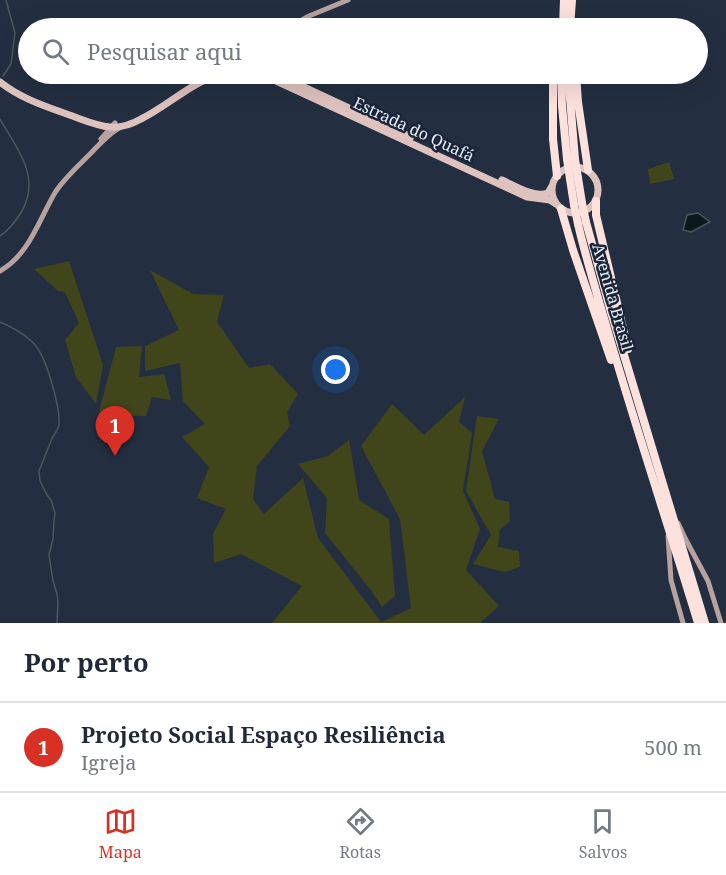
<!DOCTYPE html>
<html lang="pt">
<head>
<meta charset="utf-8">
<style>
	:root { --surface:#fff; --page:#f6f6f7; --text:#1f2937; --muted:#747a83; --line:#e0e1e3; --accent:#d93025 }
	body { margin:0; font-family:"Noto Serif",serif; background:var(--page); color:var(--text) }
	.you { position:absolute; left:336px; top:370px; width:21px; height:21px; margin:-15px; border:4px solid #fff; border-radius:50%; background:#1a73e8; box-shadow:0 0 0 9px #1a73e833 }
	.badge { display:grid; place-items:center; width:39px; height:39px; border-radius:50%; background:var(--accent); color:#fff; font-size:20px; font-weight:700 }
	.pin { position:absolute; translate:-50% -50px; filter:drop-shadow(0 2px 3px #0008) }
	.pin::after { content:''; position:absolute; top:32px; width:21px; height:18px; background:inherit; clip-path:polygon(0 0,100% 0,50% 100%) }
	.list { margin:0; padding:0; list-style:none }
	h2 { display:flex; justify-content:space-between; align-items:center; height:78px; margin:0; padding:0 24px; font-size:26px }
	h2 small { font-size:20px; font-weight:400; color:var(--muted) }
	.list li { display:grid; grid-template-columns:39px 1fr auto; gap:18px; align-items:center; box-sizing:border-box; height:90px; padding:0 24px; border-top:2px solid var(--line) }
	.list b { display:block; font-size:22px; white-space:nowrap }
	.list p { margin:0; font-size:20px; white-space:nowrap; color:var(--muted) }
	.list em { font-size:20px; font-style:normal; color:var(--muted) }
	.icon { flex:none; width:33px; height:33px; fill:none; stroke:currentColor; stroke-width:2; stroke-linecap:round; stroke-linejoin:round }
	.map { position:relative; flex:none; width:726px; height:623px; overflow:hidden }
	.search { position:absolute; background:var(--surface); box-shadow:0 6px 24px #0002; left:18px; right:18px; top:18px; height:66px; display:flex; align-items:center; gap:15px; box-sizing:border-box; padding:0 21px; border-radius:33px; color:var(--muted); font-size:22px }
	.sheet { height:168px; background:var(--surface) }
	nav { display:flex; justify-content:space-around; align-items:center; box-sizing:border-box; height:84px; border-top:2px solid var(--line); background:var(--surface); font-size:16px; color:var(--muted) }
	nav a { display:grid; justify-items:center; gap:3px }
	nav .on { color:var(--accent) }
	.map>svg:first-child { display:block }
	.green { fill:#40451a }
	.water { fill:#09181a; stroke:#4b585d; stroke-width:1.5 }
	.lines { fill:none; stroke-linecap:round; stroke-linejoin:round }
	.stream { stroke:#4b585d; stroke-width:1.5 }
	.secondary { stroke:#b7a29f; stroke-width:5 }
	.primary { stroke:#dec2be; stroke-width:7 }
	.highway { stroke:#fce1dd; stroke-width:8 }
	.highway-bridge { stroke:#fce1dd; stroke-width:8 }
	.labels { text-anchor:middle; stroke-width:5; stroke-linejoin:round; paint-order:stroke }
	.street-label { font-size:16px; fill:#e6edfa; stroke:#1a2537 }
</style>
</head>
<body>
<div class="map">
<svg width="726" height="623" viewBox="0 0 726 623">
	<rect width="100%" height="100%" fill="#232f41"/>
	<path class="green" d="M669,162l5,17 -24,5 -2,-15z
		M69,261l34,104 -7,39 -20,-27 -11,-37 14,-17 -14,-31 -7,-1 -24,-22z
		M150,270l43,24 31,1 -7,27 32,46 21,-4 28,30 -11,18 3,14 -33,40 -4,33 11,15 39,-36 15,60 63,84 30,-14 -11,-89 -39,-73 31,-42 32,31 41,-38 -6,25 13,11 -9,58 17,38 -14,41 33,36 -19,17h-208l30,-37 -61,-32 -27,9 -1,-29 13,-25 -29,-11 12,-31 -27,-30 23,-13 -22,-23 -3,-38 -35,8v-25l34,-16z
		M142,346l-3,31 25,-3 7,26 -19,-3 -6,19 -48,-1 18,-68z
		M477,416l22,3 -17,32 13,48 14,3 1,19 -10,9 -2,17 21,4 1,16 -15,5 -32,-8 18,-29 -25,-44z
		M349,440l10,60 30,19 6,77 -13,11 -12,-18 -45,-56 2,-35 -29,-34 30,-8z"/>
	<path class="water" d="M698,213l12,9 -19,10 -8,-2 4,-15z"/>
	<g class="lines">
		<path class="stream" d="M3,76l8,-12 4,-31 -9,-33
			M0,119c17,30 41,57 22,92 -6,10 -13,19 -22,25
			M0,322c37,16 42,28 53,65 3,12 7,25 6,37 0,6 -6,11 -8,17 -4,10 -8,20 -12,30l1,10 7,14 4,5 4,13 -1,8 -1,18 -4,16 4,26 4,13 1,9 -1,20"/>
		<path class="secondary" d="M288,28l21,-12 39,-16
			M101,139l14,-16
			M0,271c30,-17 39,-52 56,-80 9,-13 21,-24 32,-35 10,-10 19,-21 31,-28
			M678,523l8,17 22,41 13,42
			M668,536l3,44 12,43"/>
		<path class="primary" d="M261,74l266,123 23,3 6,4
			M276,74l135,63
			M0,82c23,18 48,25 75,35 11,4 23,9 35,10 10,1 22,-3 31,-8 27,-13 50,-37 80,-45
			M552 190a23 23 0 1 1 46 0a23 23 0 1 1-46 0Z
			M502,180c14,6 31,18 46,13l4,-7"/>
		<path class="highway" d="M563,28l1,-28
			M570,28l2,-28
			M553,74v65l4,37
			M561,74l1,32 5,53
			M568,74l7,85
			M576,74l2,28 10,68
			M578,178l4,25
			M570,179l4,26
			M596,201v14l32,134
			M561,209l12,41 38,110
			M586,222l25,90 94,311
			M578,224c9,39 21,76 32,115 28,95 59,189 88,284"/>
		<path class="highway-bridge" d="M567,159l3,20
			M575,159l3,19
			M582,203l4,19
			M574,205l4,19"/>
	</g>
	<g class="labels">
		<g class="street-label">
			<text transform="translate(414 129) rotate(25)" y="6">Estrada do Quafá</text>
			<text transform="translate(613 297) rotate(74)" y="6">Avenida Brasil</text>
		</g>
	</g>
</svg>
<div class="you"></div>
<div class="pin badge" style="left:115px;top:456px">1</div>
<div class="search"><svg class="icon" aria-label="search" viewBox="0 0 24 24"><circle cx="10" cy="10" r="6"/><path d="M15 15l6 6"/></svg>Pesquisar aqui</div>
</div>
<section class="sheet">
<h2>Por perto<small></small></h2>
<ul class="list">
<li><span class="badge">1</span><div><b>Projeto Social Espaço Resiliência</b><p>Igreja</p></div><em>500 m</em></li>
</ul>
</section>
<nav>
<a class="on"><svg class="icon" aria-label="map" viewBox="0 0 24 24"><path d="M3 6l6-2 6 2 6-2v14l-6 2-6-2-6 2zM9 4v14M15 6v14"/></svg>Mapa</a>
<a><svg class="icon" aria-label="directions" viewBox="0 0 24 24"><path d="M12 3l9 9-9 9-9-9zM9 14v-3h6M13 9l2 2-2 2"/></svg>Rotas</a>
<a><svg class="icon" aria-label="saved" viewBox="0 0 24 24"><path d="M7 4h10v16l-5-4-5 4z"/></svg>Salvos</a>
</nav>
</body>
</html>
